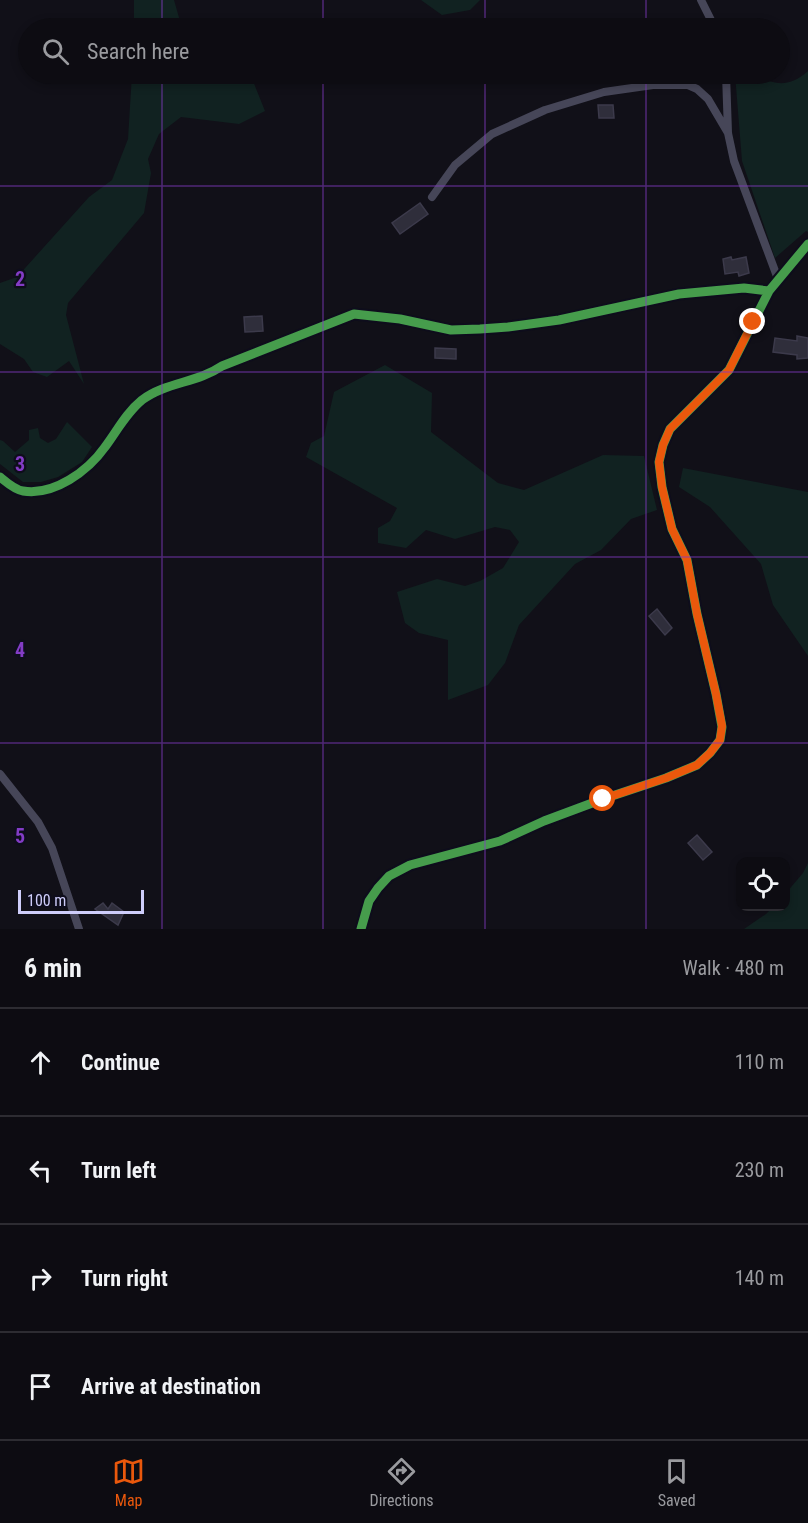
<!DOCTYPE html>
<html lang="en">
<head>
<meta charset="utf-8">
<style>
	:root { --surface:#0d0c12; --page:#1b1a20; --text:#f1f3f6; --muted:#9a9b9f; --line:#2d2c32; --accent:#ea580c }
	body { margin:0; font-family:"Roboto Condensed",sans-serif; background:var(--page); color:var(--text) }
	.controls { position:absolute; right:18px; bottom:18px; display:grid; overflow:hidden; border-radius:12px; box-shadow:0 3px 9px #0003 }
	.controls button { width:54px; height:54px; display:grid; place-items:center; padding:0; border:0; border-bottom:2px solid var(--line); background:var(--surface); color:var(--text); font:30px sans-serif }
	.scale { position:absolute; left:18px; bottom:15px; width:126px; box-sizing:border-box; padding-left:6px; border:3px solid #cecdfa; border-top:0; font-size:16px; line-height:21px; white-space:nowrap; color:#cecdfa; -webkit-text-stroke:4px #0e0d1c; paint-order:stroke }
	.stop { position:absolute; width:18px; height:18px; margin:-14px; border:4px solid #ea580c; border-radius:50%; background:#fff }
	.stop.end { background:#ea580c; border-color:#fff; box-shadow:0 2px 6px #0008 }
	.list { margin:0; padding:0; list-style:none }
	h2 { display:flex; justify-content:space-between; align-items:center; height:78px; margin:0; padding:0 24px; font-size:26px }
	h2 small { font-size:20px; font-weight:400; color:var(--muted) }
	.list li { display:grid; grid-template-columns:39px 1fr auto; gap:18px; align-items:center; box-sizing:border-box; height:108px; padding:0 24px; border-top:2px solid var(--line) }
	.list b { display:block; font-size:22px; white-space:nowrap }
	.list em { font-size:20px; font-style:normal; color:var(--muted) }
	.icon { flex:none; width:33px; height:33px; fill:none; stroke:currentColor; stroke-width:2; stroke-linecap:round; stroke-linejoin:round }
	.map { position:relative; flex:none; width:808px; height:929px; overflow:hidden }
	.search { position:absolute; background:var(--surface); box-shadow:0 3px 9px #0003; left:18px; right:18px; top:18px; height:66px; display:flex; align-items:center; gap:15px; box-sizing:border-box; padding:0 21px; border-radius:33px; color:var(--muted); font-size:22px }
	.sheet { height:510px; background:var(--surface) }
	nav { display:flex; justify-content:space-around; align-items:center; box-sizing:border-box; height:84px; border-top:2px solid var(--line); background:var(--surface); font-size:16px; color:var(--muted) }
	nav a { display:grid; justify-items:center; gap:3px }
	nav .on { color:var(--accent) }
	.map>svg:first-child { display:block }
	.green { fill:#112221 }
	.building { fill:#2f2e3b; stroke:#3c3a4b; stroke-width:1.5 }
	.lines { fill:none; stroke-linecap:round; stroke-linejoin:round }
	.minor { stroke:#464658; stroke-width:8 }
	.cycleway-casing { stroke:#0e0d1c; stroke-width:13 }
	.cycleway { stroke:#469c4c; stroke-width:9 }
	.route { stroke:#ea580c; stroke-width:8 }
	.grid { fill:none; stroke:#833cc5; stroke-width:1.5; stroke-opacity:0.55 }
	.grid-label { font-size:20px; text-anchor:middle; font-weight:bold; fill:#833cc5; stroke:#0e0d1c; stroke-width:4.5; stroke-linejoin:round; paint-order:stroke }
</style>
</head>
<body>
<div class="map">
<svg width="808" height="929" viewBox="0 0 808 929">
	<rect width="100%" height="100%" fill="#111018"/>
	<path class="green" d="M134,0h40l8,28h-48z
		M421,0h59l-10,10 -28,5z
		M808,71v161l-2,-1 -31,27 -33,-97 -7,-87c29,-1 44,23 73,-3z
		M132,74h104l17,7 12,30 -26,13 -58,-7 -22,17 -11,25 3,14 -7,40 -76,90 -2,12 18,69 -15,-23 -22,16 -14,-5 -9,-13 -24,-15v-61l17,-6 72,-80 23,-17 16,-41z
		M385,365l47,28 -1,39 67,51 26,7 79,-35 41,1 13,54 -26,9 -30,31 -26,14 -56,61 -14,38 -17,22 -40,15v-60l-29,-7 -14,-10 -8,-31 40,-13 28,7 15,-5 23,-13 16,-26 -9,-12 -15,-3 -40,12 -29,-9 -20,18 -28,-5v-15l12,-7 7,-13 -91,-51 5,-14 13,-7 10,-44z
		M67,422l25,25 -10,15 -24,15 -17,5h-18l-23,-18v-24l3,1 12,11 14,-12v-10l9,-2 2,10 8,5 8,-4z
		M683,468l125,24v164l-35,-51 -12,-41 -51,-57 -31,-20z
		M808,863v66h-64l22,-15 7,-7 13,-1v-13l17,-20z"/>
	<path class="building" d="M598,105h15l1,13h-15z
		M420,203l8,11 -28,20 -8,-11z
		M731,257l1,3 14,-3 3,16 -10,3 -1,-4 -13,2 -2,-15z
		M262,316l1,15 -18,1 -1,-15z
		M797,336l11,2v20l-11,1v-4l-24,-3 2,-14 22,3z
		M435,348l21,1v10l-21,-1z
		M657,609l15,19 -7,7 -16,-19z
		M697,835l15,17 -9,8 -15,-17z
		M103,903l5,6 4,-6 12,9 -6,13 -23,-16z"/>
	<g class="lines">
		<path class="minor" d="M701,0l14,28
			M726,74l2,59 6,28 44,118
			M432,197l23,-32 37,-31 53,-24 59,-18 49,-7h35l9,4 11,10 20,34
			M0,477c6,5 15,13 23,14 31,5 65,-20 82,-44 12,-16 21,-34 37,-47 24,-18 55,-17 80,-34l132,-52 46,5 51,11 29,-1 28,-2 51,-7 120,-26 65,-6 25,3
			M0,774l38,48 14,26 27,81
			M361,929l8,-28 9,-13 11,-12 21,-11 90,-24 44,-20 59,-22 63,-21 31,-13 13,-12 10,-13 2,-13 -6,-33 -19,-80 -10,-54 -15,-31 -10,-42 -3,-25 4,-17 7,-16 59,-59 40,-79 39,-47"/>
		<g class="cycleway-casing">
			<path id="cycleway" d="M0,477c6,5 15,13 23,14 31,5 65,-20 82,-44 12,-16 21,-34 37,-47 24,-18 55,-17 80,-34l132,-52 46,5 51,11 29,-1 28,-2 51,-7 120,-26 65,-6 25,3
				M361,929l8,-28 9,-13 11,-12 21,-11 90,-24 44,-20 59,-22 63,-21 31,-13 13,-12 10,-13 2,-13 -6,-33 -19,-80 -10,-54 -15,-31 -10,-42 -3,-25 4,-17 7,-16 59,-59 40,-79 39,-47"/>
		</g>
		<use href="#cycleway" class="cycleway"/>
	</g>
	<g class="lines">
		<path class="route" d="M603,799l63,-21 31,-13 13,-12 10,-13 2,-14 -6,-32 -19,-80 -10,-54 -15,-31 -10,-42 -3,-25 4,-17 7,-16 59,-59 24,-48"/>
	</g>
	<path class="grid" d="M162,0v28M323,0v28M485,0v28M646,0v28M162,74v855M323,74v855M485,74v855M646,74v855M0,186h808M0,372h808M0,557h808M0,743h808"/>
	<g class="grid-label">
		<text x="20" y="286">2</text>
		<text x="20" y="471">3</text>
		<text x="20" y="657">4</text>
		<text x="20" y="843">5</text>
	</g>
</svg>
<div class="controls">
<button><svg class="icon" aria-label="locate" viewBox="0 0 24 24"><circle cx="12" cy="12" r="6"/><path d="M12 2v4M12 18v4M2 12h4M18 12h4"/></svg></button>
</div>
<div class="scale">100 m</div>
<div class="stop" style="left:603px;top:799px"></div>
<div class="stop end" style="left:753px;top:322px"></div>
<div class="search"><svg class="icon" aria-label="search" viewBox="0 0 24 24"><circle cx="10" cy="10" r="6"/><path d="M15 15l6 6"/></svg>Search here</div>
</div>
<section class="sheet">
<h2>6 min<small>Walk · 480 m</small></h2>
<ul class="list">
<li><svg class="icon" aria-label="ahead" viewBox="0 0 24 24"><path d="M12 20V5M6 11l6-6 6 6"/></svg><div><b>Continue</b></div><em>110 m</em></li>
<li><svg class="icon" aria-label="left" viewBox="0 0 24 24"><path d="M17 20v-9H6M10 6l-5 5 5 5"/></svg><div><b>Turn left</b></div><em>230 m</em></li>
<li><svg class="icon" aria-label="right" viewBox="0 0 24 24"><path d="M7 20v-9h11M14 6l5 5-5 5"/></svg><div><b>Turn right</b></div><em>140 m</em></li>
<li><svg class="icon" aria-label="arrive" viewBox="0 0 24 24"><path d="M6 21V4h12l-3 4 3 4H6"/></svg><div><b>Arrive at destination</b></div></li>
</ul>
</section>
<nav>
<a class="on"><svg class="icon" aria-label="map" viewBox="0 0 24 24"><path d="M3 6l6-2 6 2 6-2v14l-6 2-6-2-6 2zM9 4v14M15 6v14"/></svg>Map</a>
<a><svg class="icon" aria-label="directions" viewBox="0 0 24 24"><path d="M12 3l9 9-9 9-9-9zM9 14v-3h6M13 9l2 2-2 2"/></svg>Directions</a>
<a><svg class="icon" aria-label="saved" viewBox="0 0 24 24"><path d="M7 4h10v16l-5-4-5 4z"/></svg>Saved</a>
</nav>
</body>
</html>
